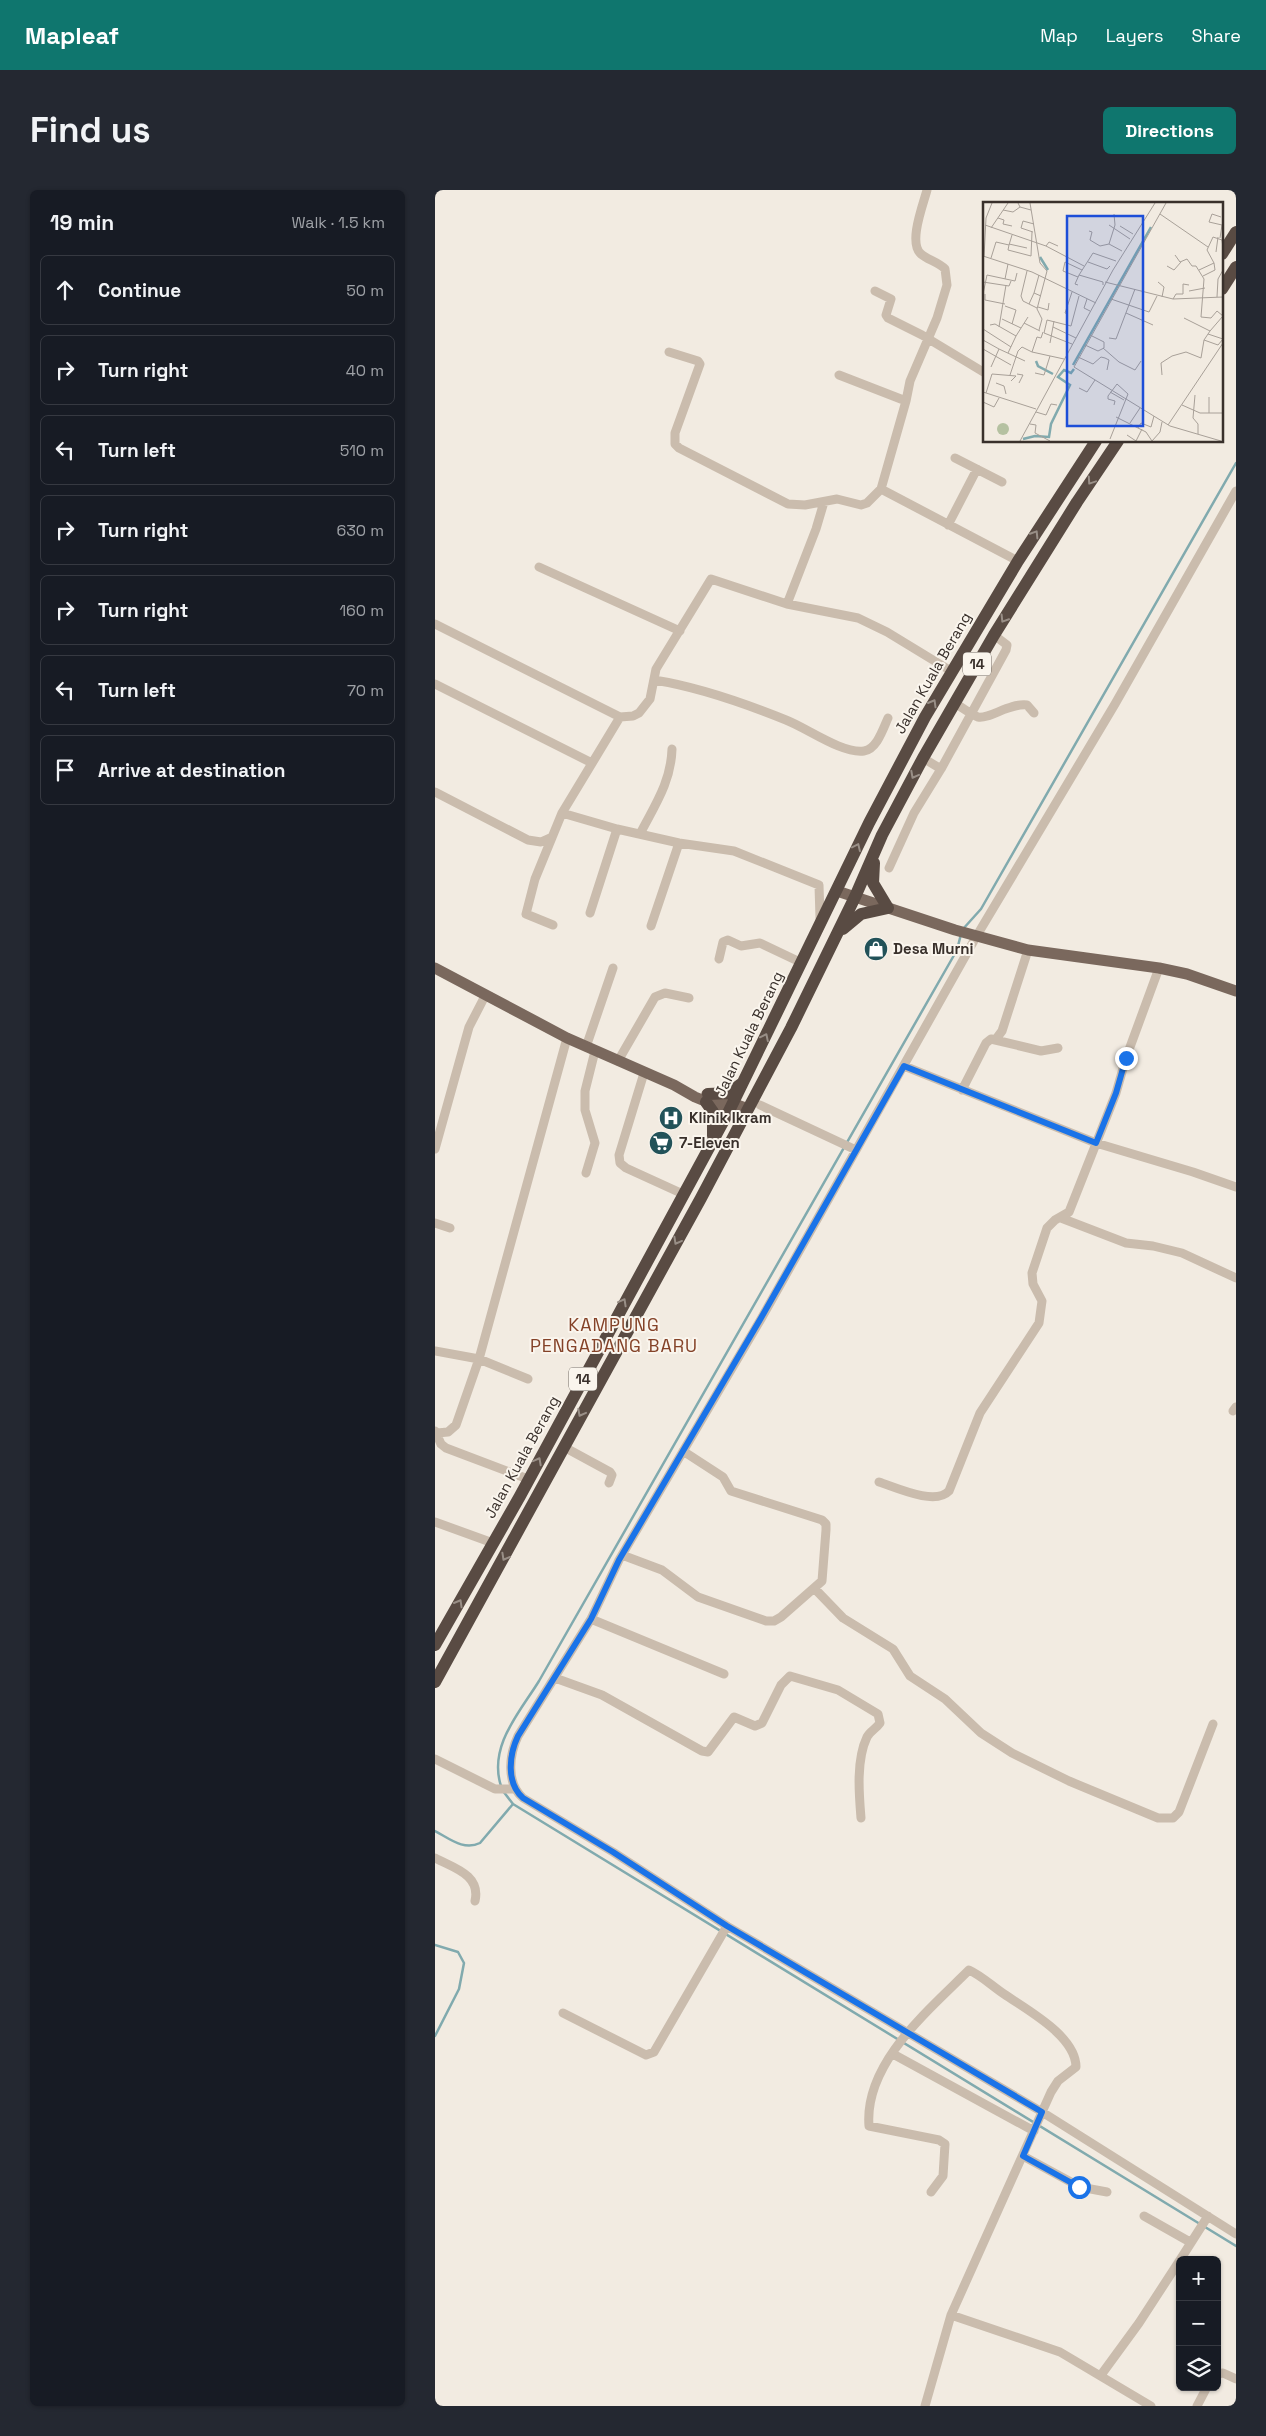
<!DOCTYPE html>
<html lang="en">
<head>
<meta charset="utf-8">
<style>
	:root { --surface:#171b24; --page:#242831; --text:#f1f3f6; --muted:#9ea1a6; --line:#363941; --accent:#0f766e }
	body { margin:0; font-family:"Space Grotesk",sans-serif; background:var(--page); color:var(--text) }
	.controls { position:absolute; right:15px; bottom:15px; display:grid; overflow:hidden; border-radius:8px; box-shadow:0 1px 4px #0004 }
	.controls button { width:45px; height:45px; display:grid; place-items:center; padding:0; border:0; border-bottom:1px solid var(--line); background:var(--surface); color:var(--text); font:25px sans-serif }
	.stop { position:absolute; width:15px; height:15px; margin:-11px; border:4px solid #1a73e8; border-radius:50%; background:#fff }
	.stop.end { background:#1a73e8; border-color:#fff; box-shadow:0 1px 5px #0008 }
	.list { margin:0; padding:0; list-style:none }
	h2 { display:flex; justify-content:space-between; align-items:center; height:65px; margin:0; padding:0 20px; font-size:21px }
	h2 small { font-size:16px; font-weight:400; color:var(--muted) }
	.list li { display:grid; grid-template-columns:32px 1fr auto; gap:15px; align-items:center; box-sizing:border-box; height:70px; margin:0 10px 10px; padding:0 10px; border:1px solid var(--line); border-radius:8px }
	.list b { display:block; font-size:19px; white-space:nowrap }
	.list em { font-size:16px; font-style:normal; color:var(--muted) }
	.icon { flex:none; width:28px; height:28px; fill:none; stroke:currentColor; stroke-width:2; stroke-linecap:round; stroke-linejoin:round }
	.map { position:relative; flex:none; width:801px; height:2216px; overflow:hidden; border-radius:8px }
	header { display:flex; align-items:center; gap:30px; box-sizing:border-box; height:70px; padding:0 25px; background:var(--accent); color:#fff }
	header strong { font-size:24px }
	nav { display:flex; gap:28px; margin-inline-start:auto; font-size:18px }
	.intro { display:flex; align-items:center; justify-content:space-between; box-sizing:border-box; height:120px; padding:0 30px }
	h1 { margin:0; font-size:35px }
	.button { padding:12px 22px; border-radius:8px; background:var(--accent); color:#fff; font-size:18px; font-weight:700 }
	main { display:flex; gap:30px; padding:0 30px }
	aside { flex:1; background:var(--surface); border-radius:8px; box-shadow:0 1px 4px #0004 }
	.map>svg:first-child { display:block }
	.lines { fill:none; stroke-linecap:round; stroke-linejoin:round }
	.stream { stroke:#81aaae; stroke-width:2.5 }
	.minor { stroke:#cabcad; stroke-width:9 }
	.major { stroke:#7a685d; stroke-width:11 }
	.highway { stroke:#594b43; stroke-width:12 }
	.oneway { stroke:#998f87 }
	.route { stroke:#1a73e8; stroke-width:6 }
	.labels { text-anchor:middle; stroke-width:4; stroke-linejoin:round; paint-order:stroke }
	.shield { fill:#faf5ed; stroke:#736b65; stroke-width:1 }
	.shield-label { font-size:14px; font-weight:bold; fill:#39302b }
	.street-label { font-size:15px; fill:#39302b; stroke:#faf5ed }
	.poi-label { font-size:15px; font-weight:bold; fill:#39302b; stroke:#faf5ed; text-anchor:start }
	.quarter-label { font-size:18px; letter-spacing:1px; fill:#844228; stroke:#faf5ed }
	.inset-river { fill:none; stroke:#81aaae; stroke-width:2.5 }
	.inset-road { fill:none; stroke:#a8a098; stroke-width:1 }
	.view { fill:#1d4ed8; fill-opacity:0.15; stroke:#1d4ed8; stroke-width:2.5 }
	.inset-edge { fill:none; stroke:#39302b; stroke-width:2.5 }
</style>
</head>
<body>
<header>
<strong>Mapleaf</strong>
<nav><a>Map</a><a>Layers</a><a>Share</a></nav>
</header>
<div class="intro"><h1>Find us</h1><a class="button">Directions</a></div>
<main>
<aside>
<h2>19 min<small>Walk · 1.5 km</small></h2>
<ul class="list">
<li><svg class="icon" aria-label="ahead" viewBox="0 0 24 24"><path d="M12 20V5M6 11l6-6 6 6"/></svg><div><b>Continue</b></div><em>50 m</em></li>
<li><svg class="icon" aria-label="right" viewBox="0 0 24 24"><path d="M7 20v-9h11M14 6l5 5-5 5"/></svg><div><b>Turn right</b></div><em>40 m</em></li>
<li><svg class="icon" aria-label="left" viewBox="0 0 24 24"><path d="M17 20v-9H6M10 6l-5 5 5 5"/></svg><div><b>Turn left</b></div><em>510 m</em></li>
<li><svg class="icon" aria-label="right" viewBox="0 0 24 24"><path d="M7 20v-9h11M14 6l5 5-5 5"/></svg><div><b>Turn right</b></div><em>630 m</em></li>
<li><svg class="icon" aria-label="right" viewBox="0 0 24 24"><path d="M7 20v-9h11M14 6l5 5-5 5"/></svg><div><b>Turn right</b></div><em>160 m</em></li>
<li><svg class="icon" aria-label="left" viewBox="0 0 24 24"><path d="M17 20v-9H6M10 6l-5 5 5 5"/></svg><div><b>Turn left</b></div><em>70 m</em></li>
<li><svg class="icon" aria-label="arrive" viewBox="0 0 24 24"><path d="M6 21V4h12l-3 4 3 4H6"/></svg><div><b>Arrive at destination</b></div></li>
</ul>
</aside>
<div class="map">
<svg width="801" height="2216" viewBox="0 0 801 2216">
	<rect width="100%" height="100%" fill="#f2ebe1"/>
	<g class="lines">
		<path class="stream" d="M528,739l18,-20 255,-446
			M66,1596c-13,-40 19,-74 38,-105l418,-731 4,-16
			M68,1601l10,13 687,420
			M0,1641c15,8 29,20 45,12l33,-39
			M0,1755l23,7 6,11 -5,26 -24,47
			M770,2037l31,19"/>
		<path class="minor" d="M492,0c-4,15 -19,53 -6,64 7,6 17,8 24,15l2,16 -10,33 -27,63 -4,20 -25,88 137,72
			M440,101l16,8 -5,16 2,3 34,17 63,38
			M234,162l29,9 2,3 -25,69v11l4,4 109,56 17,1 32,-6 24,6 6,-2 14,-14
			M404,185l67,26
			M520,268l47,24
			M801,301l-121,213 -139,233 -215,382 -142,241 -28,59 -73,117c-9,19 -12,47 5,62l90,54 114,74 315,186 194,122
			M513,335l29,-56
			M104,377l141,64
			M352,414l29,-75 8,-27
			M0,434l185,93 13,-1 6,-3 11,-14 6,-30 55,-90 76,25 71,14 29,14 64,39
			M219,490c45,7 90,23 132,40 21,8 56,34 78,31 13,-2 19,-22 24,-33
			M0,494l157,79
			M519,513c8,4 16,11 24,14 12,2 31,-14 49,-12l7,8
			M488,568l18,11
			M0,602l93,48 13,2 11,-5
			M127,623l55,16 62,14 55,8 85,34 1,33
			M205,644c15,-29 31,-52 32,-85
			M454,678l25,-55 27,-44 65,-119 1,-5 -13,-10
			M155,723l27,-84
			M118,735l-27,-11 9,-35 27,-66 58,-96
			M216,736l28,-83
			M284,769l4,-17 5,-2 13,6 19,-3 42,20
			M561,849l6,-8 26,-81
			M151,857l27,-79
			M183,871l37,-64 10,-4 24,5
			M469,876l192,77 97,29 43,15
			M209,883l-25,82 1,8 6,5 57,26
			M527,900l24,-47 5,-4 50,12 17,-3
			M325,915l96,45
			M0,959l34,-122 16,-31
			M151,983l9,-30 -10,-33v-19l10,-40
			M626,1028l65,25 27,3 29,7 54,25
			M0,1033l15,5
			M0,1161l44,8 88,-321
			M798,1221l3,-4
			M0,1241l6,13 5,4 82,31
			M2,1243l11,-1 8,-7 23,-66 49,20
			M129,1257l46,25 2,3 -3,8
			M444,1292c16,5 56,24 70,9l31,-78 59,-90 3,-22 -9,-17 -1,-11 15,-45 8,-8 14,-8 47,-119 10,-35 33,-90
			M0,1332l58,21
			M187,1365l40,15 36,27 68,24h8l7,-4 41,-36 4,-51v-6l-4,-4 -91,-29 -8,-14 -40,-26
			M380,1399l28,29 50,31 17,27 35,23 36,34 31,20 57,28 89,37h15l6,-6 34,-88
			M156,1429l133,55
			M120,1488l47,17 100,56 6,1 26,-35 21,9 7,-3 19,-38 9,-9 48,14 40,24 2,9c-4,6 -10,8 -13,14 -11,23 -8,57 -6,81
			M0,1569l60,30h20
			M0,1668c19,10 46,17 40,43
			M128,1823l83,42 8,-3 73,-126
			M458,1864l141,77
			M588,1966l57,31 27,5
			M709,2026l46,26
			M745,2070l28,-44
			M516,2125l109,37 91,54
			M782,2184l6,-1 13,6
			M666,2185l38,-52 41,-63
			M490,2216l26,-91 100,-223 7,-11 18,-14c0,-31 -49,-57 -72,-73 -12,-8 -22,-18 -35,-24 -40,40 -105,93 -100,156l70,14 6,4 -2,32 -12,16
			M762,2216l10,-19"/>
		<path class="major" d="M402,701l118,39 73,20 131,18 28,6 49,17
			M0,778l132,70 107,47 21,12 49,20
			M272,904l41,15"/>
		<path class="highway" d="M787,64l14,-22
			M787,99l14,-22
			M408,739l18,-15 27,-6 -15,-25 1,-20
			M273,904l21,-1 12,-9
			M271,912l7,10v24
			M0,1455l85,-149 209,-385 140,-288 56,-106 93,-156 78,-120
			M0,1492l266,-484 90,-170 64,-131 27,-62 41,-77 71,-123 83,-133 41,-61"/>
	</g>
	<defs><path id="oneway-chevron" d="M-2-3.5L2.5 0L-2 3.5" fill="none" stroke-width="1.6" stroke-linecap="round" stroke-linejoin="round" transform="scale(1.25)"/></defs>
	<g class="oneway">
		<use href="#oneway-chevron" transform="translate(656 291) rotate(124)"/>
		<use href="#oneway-chevron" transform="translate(600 344) rotate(-58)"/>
		<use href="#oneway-chevron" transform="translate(569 429) rotate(122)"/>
		<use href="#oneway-chevron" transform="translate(498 513) rotate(-60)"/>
		<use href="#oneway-chevron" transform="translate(479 585) rotate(118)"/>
		<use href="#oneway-chevron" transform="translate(422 657) rotate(-65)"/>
		<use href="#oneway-chevron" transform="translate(330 847) rotate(-64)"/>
		<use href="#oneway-chevron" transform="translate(242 1051) rotate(119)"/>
		<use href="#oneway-chevron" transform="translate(188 1112) rotate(-61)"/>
		<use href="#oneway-chevron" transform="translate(146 1223) rotate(118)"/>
		<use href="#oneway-chevron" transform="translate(103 1271) rotate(-62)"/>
		<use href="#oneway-chevron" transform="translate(70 1367) rotate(119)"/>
		<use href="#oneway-chevron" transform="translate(24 1413) rotate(-60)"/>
	</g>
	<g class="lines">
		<path class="route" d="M644,1997l-56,-31 19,-44 -315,-186 -114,-74 -90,-54c-17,-15 -14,-43 -5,-62l73,-117 28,-59 142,-242 143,-252 192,77 20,-50 10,-35"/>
	</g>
	<defs>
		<g id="shop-disc" transform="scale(1.25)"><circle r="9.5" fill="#225259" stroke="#faf5ed"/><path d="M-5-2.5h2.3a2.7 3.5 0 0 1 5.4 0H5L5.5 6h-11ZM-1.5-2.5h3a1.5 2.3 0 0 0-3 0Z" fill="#fff"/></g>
		<g id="hospital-disc" transform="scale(1.25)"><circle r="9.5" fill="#225259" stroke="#faf5ed"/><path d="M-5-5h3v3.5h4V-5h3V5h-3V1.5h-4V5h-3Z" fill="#fff"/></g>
		<g id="supermarket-disc" transform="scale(1.25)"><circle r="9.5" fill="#225259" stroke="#faf5ed"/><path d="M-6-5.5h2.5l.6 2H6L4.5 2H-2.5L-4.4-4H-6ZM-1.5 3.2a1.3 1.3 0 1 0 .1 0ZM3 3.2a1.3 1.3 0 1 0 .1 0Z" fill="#fff"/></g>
	</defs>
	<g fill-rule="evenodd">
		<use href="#shop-disc" x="441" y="759"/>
		<use href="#hospital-disc" x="236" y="928"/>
		<use href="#supermarket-disc" x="226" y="953"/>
	</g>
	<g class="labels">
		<g class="shield">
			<rect x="528" y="462.5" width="28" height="23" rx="4"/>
			<rect x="134" y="1177.5" width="28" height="23" rx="4"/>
		</g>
		<g class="shield-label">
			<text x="542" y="479">14</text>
			<text x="148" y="1194">14</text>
		</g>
		<g class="street-label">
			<text transform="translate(498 483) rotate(-60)" y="5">Jalan Kuala Berang</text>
			<text transform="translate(314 844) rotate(-64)" y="5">Jalan Kuala Berang</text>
			<text transform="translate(87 1267) rotate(-61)" y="5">Jalan Kuala Berang</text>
		</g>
		<g class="poi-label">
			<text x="458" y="764">Desa Murni</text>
			<text x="254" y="933">Klinik Ikram</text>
			<text x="244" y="958">7-Eleven</text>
		</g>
		<g class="quarter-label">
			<text x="179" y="1141">KAMPUNG<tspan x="179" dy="21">PENGADANG BARU</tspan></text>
		</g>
	</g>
	<g transform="translate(548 12)">
		<rect width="240" height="240" fill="#f2ebe1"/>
		<path d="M14 227a6 6 0 1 1 12 0a6 6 0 1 1-12 0Z" fill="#b5c1a1"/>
		<path class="inset-river" d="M57,55l8,13M53,159l2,5 15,8M90,163l78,-138M40,237l12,-3 14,1 2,-13 19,-39 -12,-8 6,-7 7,3 3,-4"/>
		<path class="inset-road" d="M35,1l2,4 11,3M47,1l10,60 7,8 -10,38 5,10 -3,11M183,1l-92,164 96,59 51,15M20,8l10,2 7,-5M131,12l1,11 -6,19 13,7M177,12l48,33M15,16l6,2 -1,4 9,2M2,23l61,21 3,-4 9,4M126,23l21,14M137,24l13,8M8,26l17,-25M106,29l3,1 -2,8 10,6 9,-2M50,30l-12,-4 2,-7 11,3M237,36l2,-13 -13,-3 3,-8 9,3M26,42l18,4M26,43l-1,5 23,6 1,-24M63,44l38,20M233,50l2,-15M192,53l5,7 7,-3 5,7h4l8,13 -3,38 10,1 6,-7 6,5M0,54l49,16 64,31M1,55l2,-39 6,-15M8,56l5,-16 13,3 3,-10M105,60l19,7 3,-3M184,64l7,4 7,-8M216,68l15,-7 -7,-13 6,-13 9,3 1,8M44,69l-6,25 2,5 6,3M56,73l-5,18 7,3M96,73l24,7v3M220,74l12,-6 -1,-7M95,75l-15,-6 2,-9 17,8M22,77l3,-15M0,80l26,4 2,-5M122,80l68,17 50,-2M175,80l6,5 -2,10M95,83l-3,-1 4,-9 14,-22 23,8M206,89l16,-3M51,91l-5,11 8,4M0,92l4,-19 28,6 2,-8M2,92v6l20,4M234,95l1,-18 5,-9M104,97l-3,9 6,3M128,97l38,13 8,-16M190,97l3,-5h7v-10l6,1M22,104l11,4 -4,14M55,105l10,3 1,-7M143,111l27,12M85,112l-3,-1 7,-21M201,116l26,13 13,-15M19,117l19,9M41,121l16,8M7,123l5,-1 21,12 12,-19M16,125l7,-42M70,125l23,11M0,127l28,18M227,129l-6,9 14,5 5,-6M225,132l15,5M126,136l7,1 19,-50M0,138l16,9 -8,18M67,141l4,-22M89,142l-28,-11 3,-13 24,6 8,-30M102,143l13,6 6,-3v-6l-14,-7M120,146l16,14 16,8 6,-9M0,147l28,16M16,147l26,12M49,150l32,7M25,151l8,-17M95,155l15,7 8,-7 4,1 4,2 -2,10M52,171l9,2 6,-19M34,172l6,1 -4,8M27,173l8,-24 4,-4 10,5 5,-15 4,1 2,-6M179,173l-1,-12 11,-7 14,-4 15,6 3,-18M13,181l8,3 2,8M96,186l8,4 8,-12M0,190l53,17M127,190l14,8M3,191l6,-19 24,2 -5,5M212,193l-2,23 5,6v10M226,195v16M0,200l11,5 5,-9M199,203l18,8h23M53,210l10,3 5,-11 6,1M133,215l30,15 6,9M147,221l10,-15M47,222l6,1 -1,8 15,8M185,223l55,-82M155,226l3,-5 10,4 3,-11M144,233l9,6 6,-12M127,237l18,-45 -11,-10 -9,12v3l7,2 -1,4M37,239l93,-171 42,-67M169,239l8,-9 2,-10"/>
		<path class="view" d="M84,14h76v210h-76z"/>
		<rect width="240" height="240" class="inset-edge"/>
	</g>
</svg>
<div class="controls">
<button>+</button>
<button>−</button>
<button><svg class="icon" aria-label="layers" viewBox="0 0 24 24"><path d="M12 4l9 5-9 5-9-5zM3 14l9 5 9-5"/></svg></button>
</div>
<div class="stop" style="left:644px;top:1997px"></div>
<div class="stop end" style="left:691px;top:868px"></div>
</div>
</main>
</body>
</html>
